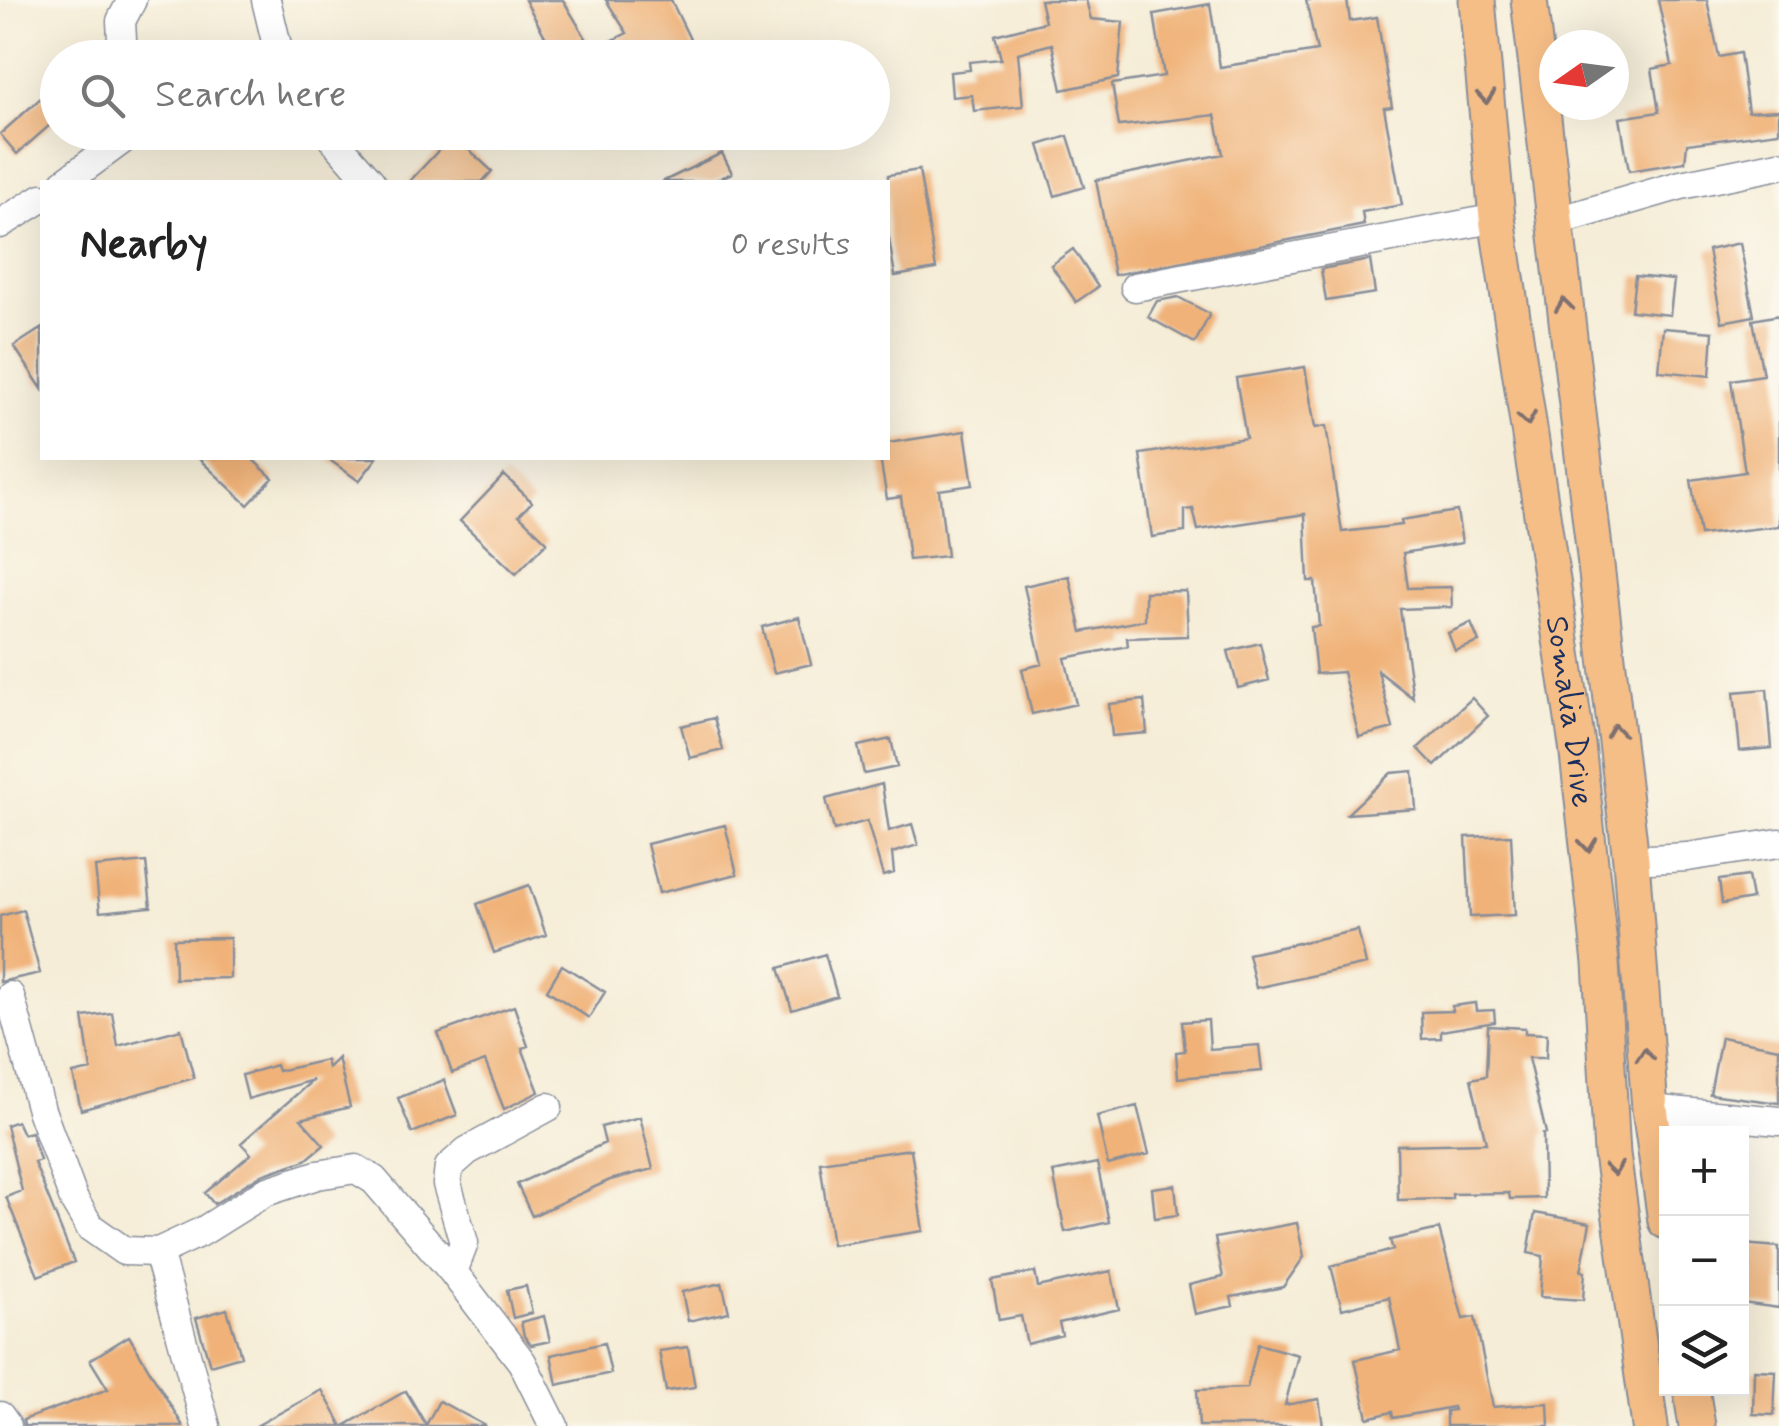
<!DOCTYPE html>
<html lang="en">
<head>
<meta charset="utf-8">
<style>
	:root { --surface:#fff; --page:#f6f6f6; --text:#222; --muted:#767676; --line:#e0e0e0 }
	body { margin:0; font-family:Mynerve,sans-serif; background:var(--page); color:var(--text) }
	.controls { position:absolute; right:30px; bottom:30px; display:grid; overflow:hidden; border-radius:0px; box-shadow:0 10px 40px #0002 }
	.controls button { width:90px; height:90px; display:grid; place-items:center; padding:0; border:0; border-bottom:2px solid var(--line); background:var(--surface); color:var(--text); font:50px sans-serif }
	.compass { position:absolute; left:1539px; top:30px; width:90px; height:90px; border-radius:50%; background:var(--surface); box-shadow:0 10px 40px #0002; rotate:256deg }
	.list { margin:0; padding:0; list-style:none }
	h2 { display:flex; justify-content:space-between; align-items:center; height:130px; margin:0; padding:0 40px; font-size:42px }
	h2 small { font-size:32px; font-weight:400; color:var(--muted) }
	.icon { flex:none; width:55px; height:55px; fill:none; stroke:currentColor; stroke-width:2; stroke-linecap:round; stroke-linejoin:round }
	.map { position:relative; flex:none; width:1779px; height:1426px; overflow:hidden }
	.search { position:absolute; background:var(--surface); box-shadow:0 10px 40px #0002; left:40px; top:40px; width:850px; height:110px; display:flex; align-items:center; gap:25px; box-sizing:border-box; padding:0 35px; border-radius:55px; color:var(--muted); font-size:38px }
	.panel { position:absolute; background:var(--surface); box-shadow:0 10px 40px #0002; left:40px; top:180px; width:850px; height:280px; border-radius:0px }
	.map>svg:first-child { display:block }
	.building { fill:#f0b278 }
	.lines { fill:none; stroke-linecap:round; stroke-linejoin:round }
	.minor-casing { stroke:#888e9a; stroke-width:31 }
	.major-casing { stroke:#888e9a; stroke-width:39 }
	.minor { stroke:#fff; stroke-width:28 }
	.major { stroke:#f6be87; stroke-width:35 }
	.oneway { stroke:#7e6f70 }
	.labels { text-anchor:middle; stroke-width:10; stroke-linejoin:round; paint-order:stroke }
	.street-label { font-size:32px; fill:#1b2f5e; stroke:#fbf7ec }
</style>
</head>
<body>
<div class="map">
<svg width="1779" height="1426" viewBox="0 0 1779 1426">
	<rect width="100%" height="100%" fill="#fbf7ec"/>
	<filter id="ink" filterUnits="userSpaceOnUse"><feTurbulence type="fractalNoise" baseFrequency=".01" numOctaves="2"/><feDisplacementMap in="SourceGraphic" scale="20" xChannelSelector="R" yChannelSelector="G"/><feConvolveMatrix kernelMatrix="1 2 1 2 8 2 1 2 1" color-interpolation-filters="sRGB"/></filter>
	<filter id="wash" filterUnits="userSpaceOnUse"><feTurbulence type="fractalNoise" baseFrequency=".0048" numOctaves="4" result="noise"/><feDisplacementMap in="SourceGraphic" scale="40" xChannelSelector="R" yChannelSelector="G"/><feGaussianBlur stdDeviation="2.25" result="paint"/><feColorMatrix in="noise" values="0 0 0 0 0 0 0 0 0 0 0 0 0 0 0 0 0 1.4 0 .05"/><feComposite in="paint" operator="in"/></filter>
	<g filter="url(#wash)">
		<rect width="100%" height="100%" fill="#f5edd7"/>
		<g id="blocks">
			<path class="building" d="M525,0h38l30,50 34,-17 -21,-33h65l28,58h-142z
				M1040,0h46l5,19 32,3 -5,56 -56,12 -10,-46 -34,9 5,53 -49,5 -2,-16 -20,2 -2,-25 20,-2 -1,-8 32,-3 -6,-24 50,-13z
				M1306,0h41l3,21 27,-4 15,90 -8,1 18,97 -40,7 2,13 -250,50 -18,-95 127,-26 -8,-39 -96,11 -7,-42 52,-8 -10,-62 56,-10 10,63 97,-16z
				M1658,0h49l12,57 21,-4 8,59 31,-2v22l-92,12 -2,18 -56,9 -9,-53 39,-6 -7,-43 20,-4z
				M58,83v35l-41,36 -17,-20z
				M453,135l39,36 -10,11h-73z
				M1068,136l16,51 -29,9 -16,-51z
				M722,153l10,20 -20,9h-50z
				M919,170l17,99 -41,7 -7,-44v-57z
				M1740,243l14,73 -32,6 -14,-72z
				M1073,249l25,38 -22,15 -25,-37z
				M1370,260l5,33 -49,8 -5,-32z
				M1635,276l39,4 -4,35 -39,-4z
				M1178,297l32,17 -15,29 -47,-26 9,-16z
				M1779,315v211l-79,9 -9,-55 54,-8 -14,-92 32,-5 -10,-55z
				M42,328v61l-28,-43z
				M1663,328l50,4 -3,44 -51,-5z
				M1305,367l10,61 11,-2 16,106 60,-7 -1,-5 56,-9 5,32 -59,10 5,35 43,-1 1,20 -52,2 13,89 -35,-27 15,57 -34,9 -16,-65 -27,2 -5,-47 8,-1 -4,-45h-7l-3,-67 -107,16 -5,-21 -8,1v22l-33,5 -12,-83 106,-16 -10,-60z
				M965,431l8,54 -34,5 8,66 -38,4 -8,-63 -14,2 -7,-41h8v-15z
				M198,458h53l22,20 -25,27z
				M327,458h50l-18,23z
				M504,475l28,27 -13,13 28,27 -31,32 -56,-53z
				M1069,576l13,56 63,-12v-28l41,-1 2,45 -61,2 1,8 -63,12 11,46 -44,10 -10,-45 20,-5 -18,-78z
				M799,617l12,47 -37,9 -12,-46z
				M1471,623l8,19 -24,9 -7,-18z
				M1260,643l9,37 -31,8 -10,-37z
				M1767,689l5,59 -32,3 -6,-59z
				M1472,698l16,18 -53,50 -17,-18z
				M1144,700l3,33 -35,3 -3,-32z
				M714,718l9,32 -33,8 -9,-32z
				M891,739l6,28 -33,7 -6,-28z
				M1413,771l3,38 -69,5 44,-41z
				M882,784l7,47 23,-7 6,21 -26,8 2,20 -11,3 -16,-55 -33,9 -8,-31z
				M725,825l12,49 -78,19 -12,-49z
				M1511,835l4,80 -45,2 -4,-80z
				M146,862l5,45 -51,5 -5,-45z
				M1748,876l4,23 -30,5 -3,-24z
				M529,885l17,50 -52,18 -17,-49z
				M23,910l17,63 -40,9v-66z
				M1358,930l8,34 -110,24 -8,-34z
				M230,938v40l-55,1 -1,-40z
				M825,954l12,42 -45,14 -13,-42z
				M562,965l43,27 -16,26 -42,-28z
				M1475,1003l1,8 18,-1 1,12 -54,9v7l-19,1 -1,-27 32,-1 -1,-5z
				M514,1006l14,40 -6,2 17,44 -35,17 -19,-48 -33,12 -14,-40z
				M112,1013l6,33 63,-17 13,49 -113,32 -8,-36 18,-4 -8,-53z
				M1208,1020l2,29 49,-4 3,26 -84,7 -2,-26 9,-1 -3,-29z
				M1488,1026l37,2v5l22,1 -1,24h-18l18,75 -3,1 1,64 -34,1 -1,-6 -57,1v5l-54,1 -1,-55 89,-2 -15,-64 15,-3z
				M1721,1037l58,11v55l-69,-9z
				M338,1058l12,49 -49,12 23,26 -18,15 -47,16 -45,28 -9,-11 46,-39 -10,-11 72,-63 -65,19 -6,-24 34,-10 2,6 48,-11 2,8z
				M444,1080l13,35 -45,18 -14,-35z
				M1137,1106l12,48 -41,11 -11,-49z
				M640,1117l13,52 -43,11 -78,36 -15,-32 88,-41 -4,-16z
				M17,1121l6,13 8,-2 9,28 -6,2 40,100 -36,14 -32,-79 16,-6 -16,-66z
				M911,1149l12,82 -91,14 -12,-83z
				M1097,1163l12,59 -44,10 -12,-60z
				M1175,1185l3,30 -23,3 -3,-30z
				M1535,1213l55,10 -9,48h4l-2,29 -43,-3 3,-41 -15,-3z
				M1297,1223l7,34 -21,30 -52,10 2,9 -38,8 -6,-29 34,-8 -8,-39z
				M1439,1229l24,90 12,-2 18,90 55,-4 1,23h-103v-15l8,-1 -1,-3 -60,11 -1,-6 -24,6 -13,-58 45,-10 -11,-53 -47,12 -11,-43 62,-16 -3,-10z
				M1742,1244l37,3v61l-37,-5z
				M1111,1271l8,38 -60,14 3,12 -35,9 -6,-28 -22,4 -7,-40 43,-8 3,15z
				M722,1283l7,29 -41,9 -6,-29z
				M526,1286l6,27 -19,5 -6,-28z
				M227,1309l14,47 -31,9 -14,-47z
				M544,1316l6,25 -19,4 -7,-9 -3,-14z
				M129,1336l54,90h-159l-1,-6 85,-31 -18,-29z
				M604,1343l7,30 -54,12 -6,-30z
				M1258,1344l40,11 -13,50 34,-6 4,27h-124l-2,-36 50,-2z
				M688,1347l7,40 -29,4 -7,-40z
				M1754,1370l22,1 -2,44 -21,-1z
				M322,1390l20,36h-86z
				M406,1391l20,34 13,-24 47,25h-142z"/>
		</g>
	</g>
	<g filter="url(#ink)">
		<use href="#blocks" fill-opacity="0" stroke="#888e9a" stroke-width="2.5"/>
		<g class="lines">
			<g class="minor-casing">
				<path id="minor" d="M266,0l14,58
					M123,58l-2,-37 11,-21
					M327,132l44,50
					M65,182l68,-50
					M1554,222l127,-37 98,-20
					M0,224l42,-26
					M1135,287l362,-69
					M1631,860l56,-3 92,-14
					M10,996l31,114 33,90 16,27 34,24 34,1 45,-21 62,-39 52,-17 39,-6 18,11 79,92 69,90 32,64
					M1650,1109l129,12
					M158,1252l48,174
					M453,1272l11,-29 -17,-59 2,-17 18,-16 81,-44
					M0,1416l7,10"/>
			</g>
			<g class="major-casing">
				<g id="major">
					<path id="s1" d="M1477,0l20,218 80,527 24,218 11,191 38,272"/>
					<path d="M1529,0l102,860 19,249 16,112"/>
					<path d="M1691,1388l6,38"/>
				</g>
			</g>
			<use href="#minor" class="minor"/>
			<use href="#major" class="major"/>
		</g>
		<defs><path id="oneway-chevron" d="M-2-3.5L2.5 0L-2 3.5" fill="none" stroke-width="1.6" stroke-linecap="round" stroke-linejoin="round" transform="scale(2.5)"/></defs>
		<g class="oneway">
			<use href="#oneway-chevron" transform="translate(1486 97) rotate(85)"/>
			<use href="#oneway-chevron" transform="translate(1564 305) rotate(-97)"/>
			<use href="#oneway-chevron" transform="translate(1527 419) rotate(81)"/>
			<use href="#oneway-chevron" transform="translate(1615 731) rotate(-97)"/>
			<use href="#oneway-chevron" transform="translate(1588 845) rotate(84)"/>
			<use href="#oneway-chevron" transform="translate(1645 1055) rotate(-95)"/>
			<use href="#oneway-chevron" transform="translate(1614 1169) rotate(82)"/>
		</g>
	</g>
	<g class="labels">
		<g class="street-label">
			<text dy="11" stroke="none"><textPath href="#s1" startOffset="718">Somalia Drive</textPath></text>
		</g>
	</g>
</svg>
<div class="controls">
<button>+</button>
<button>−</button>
<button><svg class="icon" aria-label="layers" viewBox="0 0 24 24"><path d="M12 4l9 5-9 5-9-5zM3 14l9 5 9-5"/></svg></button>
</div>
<svg class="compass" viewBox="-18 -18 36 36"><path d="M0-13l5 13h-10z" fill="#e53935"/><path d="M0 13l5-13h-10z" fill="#767676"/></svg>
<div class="search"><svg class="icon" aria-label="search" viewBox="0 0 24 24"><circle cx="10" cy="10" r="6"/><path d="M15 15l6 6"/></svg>Search here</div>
<section class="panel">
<h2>Nearby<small>0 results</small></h2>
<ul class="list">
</ul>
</section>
</div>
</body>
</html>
